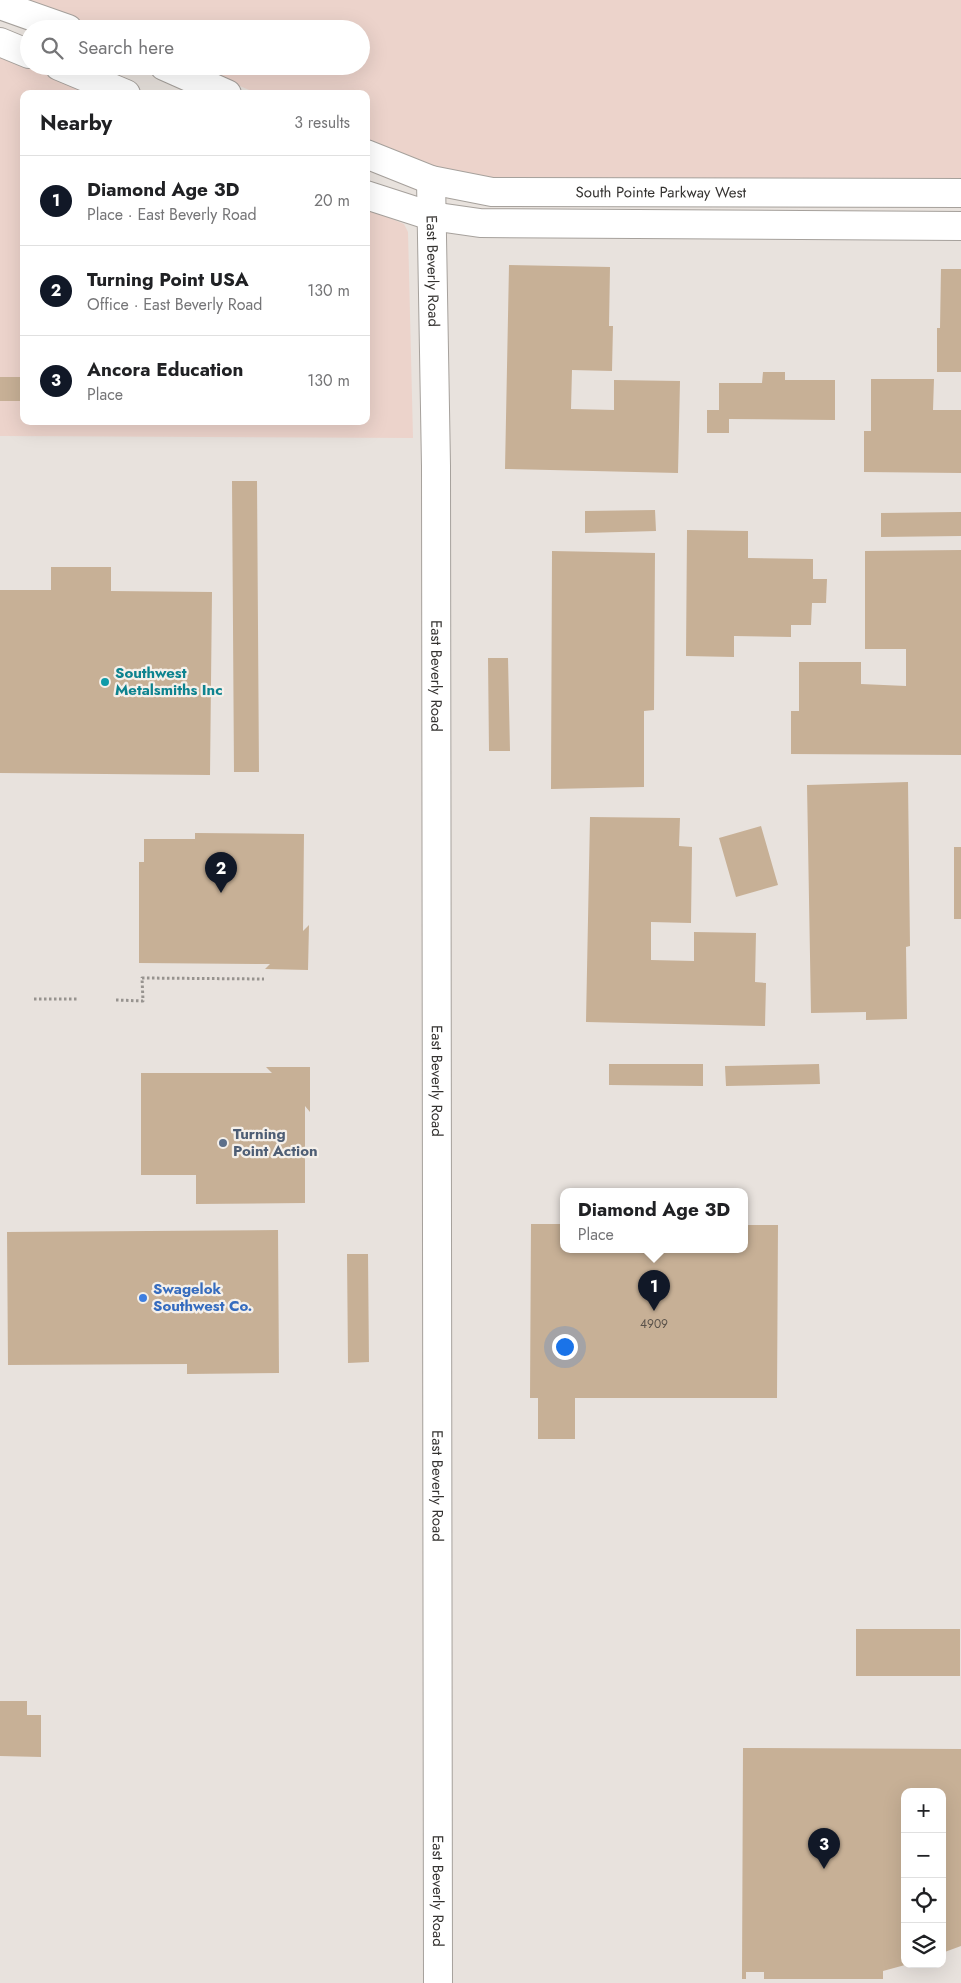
<!DOCTYPE html>
<html lang="en">
<head>
<meta charset="utf-8">
<style>
	:root { --surface:#fff; --page:#f6f6f6; --text:#202124; --muted:#757577; --line:#e0e0e0; --accent:#111827 }
	body { margin:0; font-family:Jost,sans-serif; background:var(--page); color:var(--text) }
	.controls { position:absolute; right:15px; bottom:15px; display:grid; overflow:hidden; border-radius:10px; box-shadow:0 5px 20px #0002 }
	.controls button { width:45px; height:45px; display:grid; place-items:center; padding:0; border:0; border-bottom:1px solid var(--line); background:var(--surface); color:var(--text); font:25px sans-serif }
	.you { position:absolute; left:564px; top:1346px; width:18px; height:18px; margin:-12px; border:4px solid #fff; border-radius:50%; background:#1a73e8; box-shadow:0 0 0 8px #1a73e833 }
	.badge { display:grid; place-items:center; width:32px; height:32px; border-radius:50%; background:var(--accent); color:#fff; font-size:16px; font-weight:700 }
	.pin { position:absolute; translate:-50% -41px; filter:drop-shadow(0 1px 2px #0008) }
	.pin::after { content:''; position:absolute; top:26px; width:18px; height:15px; background:inherit; clip-path:polygon(0 0,100% 0,50% 100%) }
	.popup { position:absolute; left:560px; top:1188px; width:188px; height:65px; box-sizing:border-box; display:grid; place-content:center; border-radius:10px; background:var(--surface); filter:drop-shadow(0 1px 4px #0005); font-size:16px; white-space:nowrap; color:var(--muted) }
	.popup b { font-size:19px; color:var(--text) }
	.popup::after { content:''; position:absolute; left:50%; top:100%; margin-left:-10px; border:10px solid transparent; border-top-color:var(--surface) }
	.list { margin:0; padding:0; list-style:none }
	h2 { display:flex; justify-content:space-between; align-items:center; height:65px; margin:0; padding:0 20px; font-size:21px }
	h2 small { font-size:16px; font-weight:400; color:var(--muted) }
	.list li { display:grid; grid-template-columns:32px 1fr auto; gap:15px; align-items:center; box-sizing:border-box; height:90px; padding:0 20px; border-top:1px solid var(--line) }
	.list b { display:block; font-size:19px; white-space:nowrap }
	.list p { margin:0; font-size:16px; white-space:nowrap; color:var(--muted) }
	.list em { font-size:16px; font-style:normal; color:var(--muted) }
	.icon { flex:none; width:28px; height:28px; fill:none; stroke:currentColor; stroke-width:2; stroke-linecap:round; stroke-linejoin:round }
	.map { position:relative; flex:none; width:961px; height:1983px; overflow:hidden }
	.search { position:absolute; background:var(--surface); box-shadow:0 5px 20px #0002; left:20px; top:20px; width:350px; height:55px; display:flex; align-items:center; gap:12px; box-sizing:border-box; padding:0 18px; border-radius:28px; color:var(--muted); font-size:19px }
	.panel { position:absolute; background:var(--surface); box-shadow:0 5px 20px #0002; left:20px; top:90px; width:350px; height:335px; border-radius:10px }
	.map>svg:first-child { display:block }
	.commercial { fill:#ecd3cb }
	.building { fill:#c7b096 }
	.lines { fill:none; stroke-linecap:round; stroke-linejoin:round }
	.minor-casing { stroke:#a6a19c; stroke-width:30 }
	.tertiary-casing { stroke:#a6a19c; stroke-width:30 }
	.path { stroke:#97938f; stroke-width:3; stroke-dasharray:2.5 2.5; stroke-linecap:butt }
	.minor { stroke:#fff; stroke-width:28 }
	.tertiary { stroke:#fff; stroke-width:28 }
	.culture-dot { fill:#0f9aa8; stroke:#f5f0ea; stroke-width:2 }
	.service-dot { fill:#5c6f8a; stroke:#f5f0ea; stroke-width:2 }
	.shop-dot { fill:#3f7fe0; stroke:#f5f0ea; stroke-width:2 }
	.labels { text-anchor:middle; stroke-width:4.5; stroke-linejoin:round; paint-order:stroke }
	.number-label { font-size:12px; fill:#5a524a }
	.street-label { font-size:15px; fill:#353331; stroke:#f5f0ea }
	.culture-label { font-size:15px; font-weight:bold; fill:#0d838f; stroke:#f5f0ea; text-anchor:start }
	.service-label { font-size:15px; font-weight:bold; fill:#4e5e75; stroke:#f5f0ea; text-anchor:start }
	.shop-label { font-size:15px; font-weight:bold; fill:#366cbe; stroke:#f5f0ea; text-anchor:start }
</style>
</head>
<body>
<div class="map">
<svg width="961" height="1983" viewBox="0 0 961 1983">
	<rect width="100%" height="100%" fill="#e8e2dd"/>
	<path class="commercial" d="M28,0h933v184l-463,-4 -36,-6 -37,-11 -59,-25v-44h-107l-68,-28h170v-37h-262z
		M0,52l29,14h6l65,28h-76v327h342v-213l38,16 4,8 5,206 -413,-2z"/>
	<path class="building" d="M509,265l101,2 -1,59h4l-1,45 -40,-1 -1,39 43,1v-30l66,1 -2,92 -173,-4z
		M941,269h20v103h-24v-44h3z
		M763,372h22v8h50v40l-106,-1v14h-22v-23h12v-27h43z
		M0,377h24v24h-24z
		M871,379h63l-1,31h28v63l-97,-1v-41h7z
		M232,481h25l2,291h-25z
		M655,510l1,21 -71,2v-22z
		M961,512v24l-80,1v-24z
		M687,530l61,1v27l65,1v20h14l-1,24h-14l-1,22h-20v12l-57,-1v21l-48,-1z
		M961,550v205l-170,-1v-43h8v-49h62v22l45,2v-37h-41v-98z
		M552,551l103,2 -1,157 -10,1v76l-93,2z
		M51,567h60v24l101,1 -2,183 -210,-2v-183h51z
		M488,658h20l2,93h-21z
		M908,782l2,164 -4,1 1,72 -41,1v-8l-55,1 -4,-228z
		M590,817l90,1 -1,28 13,1 -1,76 -40,-1v38l43,1v-29l62,1 -1,49 11,1 -1,43 -179,-4z
		M761,826l17,59 -42,12 -17,-59z
		M195,833l109,1 -1,97 6,-6 -1,45 -43,-1 5,-5 -131,-1v-101h5v-23h51z
		M954,847h7v72h-7z
		M609,1064h94v22l-94,-1z
		M819,1064l1,20 -94,2 -1,-20z
		M266,1067h44v45l-5,-6v97l-109,1v-29h-55v-102h131z
		M531,1224h33v26h180v-25h34l-1,173h-202v41h-37v-41h-8z
		M278,1230l1,143 -92,1v-10l-179,1 -1,-133z
		M347,1254h21l1,108 -21,1z
		M856,1629h104v47h-104z
		M0,1701h27v14h14v42l-41,-1z
		M743,1748l218,1v197l-19,7v-161h-37v173l-22,6v8h-119v-7h-18v7h-4z"/>
	<g class="lines">
		<g class="minor-casing">
			<g id="minor">
				<path id="s1" d="M431,180l5,286 2,1517"/>
			</g>
		</g>
		<g class="tertiary-casing">
			<g id="tertiary">
				<path d="M0,5l68,24"/>
				<path d="M0,42l29,12"/>
				<path d="M59,66l67,28"/>
				<path d="M164,66l63,28"/>
				<path id="s2" d="M366,154l65,26 61,12 469,1"/>
				<path d="M366,195l65,21 49,7 481,3"/>
			</g>
		</g>
		<path class="path" d="M34,999h43
			M116,1000l27,1 -1,-23 122,1"/>
		<use href="#minor" class="minor"/>
		<use href="#tertiary" class="tertiary"/>
	</g>
	<circle class="culture-dot" cx="105" cy="682" r="5"/>
	<circle class="service-dot" cx="223" cy="1143" r="5"/>
	<circle class="shop-dot" cx="143" cy="1298" r="5"/>
	<g class="labels">
		<g class="number-label">
			<text x="654" y="1328">4909</text>
		</g>
		<g class="street-label">
			<text dy="5" stroke="none"><textPath href="#s2" startOffset="301">South Pointe Parkway West</textPath></text>
			<text dy="5" stroke="none"><textPath href="#s1" startOffset="91">East Beverly Road</textPath></text>
			<text dy="5" stroke="none"><textPath href="#s1" startOffset="496">East Beverly Road</textPath></text>
			<text dy="5" stroke="none"><textPath href="#s1" startOffset="901">East Beverly Road</textPath></text>
			<text dy="5" stroke="none"><textPath href="#s1" startOffset="1306">East Beverly Road</textPath></text>
			<text dy="5" stroke="none"><textPath href="#s1" startOffset="1711">East Beverly Road</textPath></text>
		</g>
		<g class="culture-label">
			<text x="115" y="678">Southwest<tspan x="115" dy="17">Metalsmiths Inc</tspan></text>
		</g>
		<g class="service-label">
			<text x="233" y="1139">Turning<tspan x="233" dy="17">Point Action</tspan></text>
		</g>
		<g class="shop-label">
			<text x="153" y="1294">Swagelok<tspan x="153" dy="17">Southwest Co.</tspan></text>
		</g>
	</g>
</svg>
<div class="controls">
<button>+</button>
<button>−</button>
<button><svg class="icon" aria-label="locate" viewBox="0 0 24 24"><circle cx="12" cy="12" r="6"/><path d="M12 2v4M12 18v4M2 12h4M18 12h4"/></svg></button>
<button><svg class="icon" aria-label="layers" viewBox="0 0 24 24"><path d="M12 4l9 5-9 5-9-5zM3 14l9 5 9-5"/></svg></button>
</div>
<div class="you"></div>
<div class="pin badge" style="left:654px;top:1311px">1</div>
<div class="popup"><b>Diamond Age 3D</b>Place</div>
<div class="pin badge" style="left:221px;top:893px">2</div>
<div class="pin badge" style="left:824px;top:1869px">3</div>
<div class="search"><svg class="icon" aria-label="search" viewBox="0 0 24 24"><circle cx="10" cy="10" r="6"/><path d="M15 15l6 6"/></svg>Search here</div>
<section class="panel">
<h2>Nearby<small>3 results</small></h2>
<ul class="list">
<li><span class="badge">1</span><div><b>Diamond Age 3D</b><p>Place · East Beverly Road</p></div><em>20 m</em></li>
<li><span class="badge">2</span><div><b>Turning Point USA</b><p>Office · East Beverly Road</p></div><em>130 m</em></li>
<li><span class="badge">3</span><div><b>Ancora Education</b><p>Place</p></div><em>130 m</em></li>
</ul>
</section>
</div>
</body>
</html>
